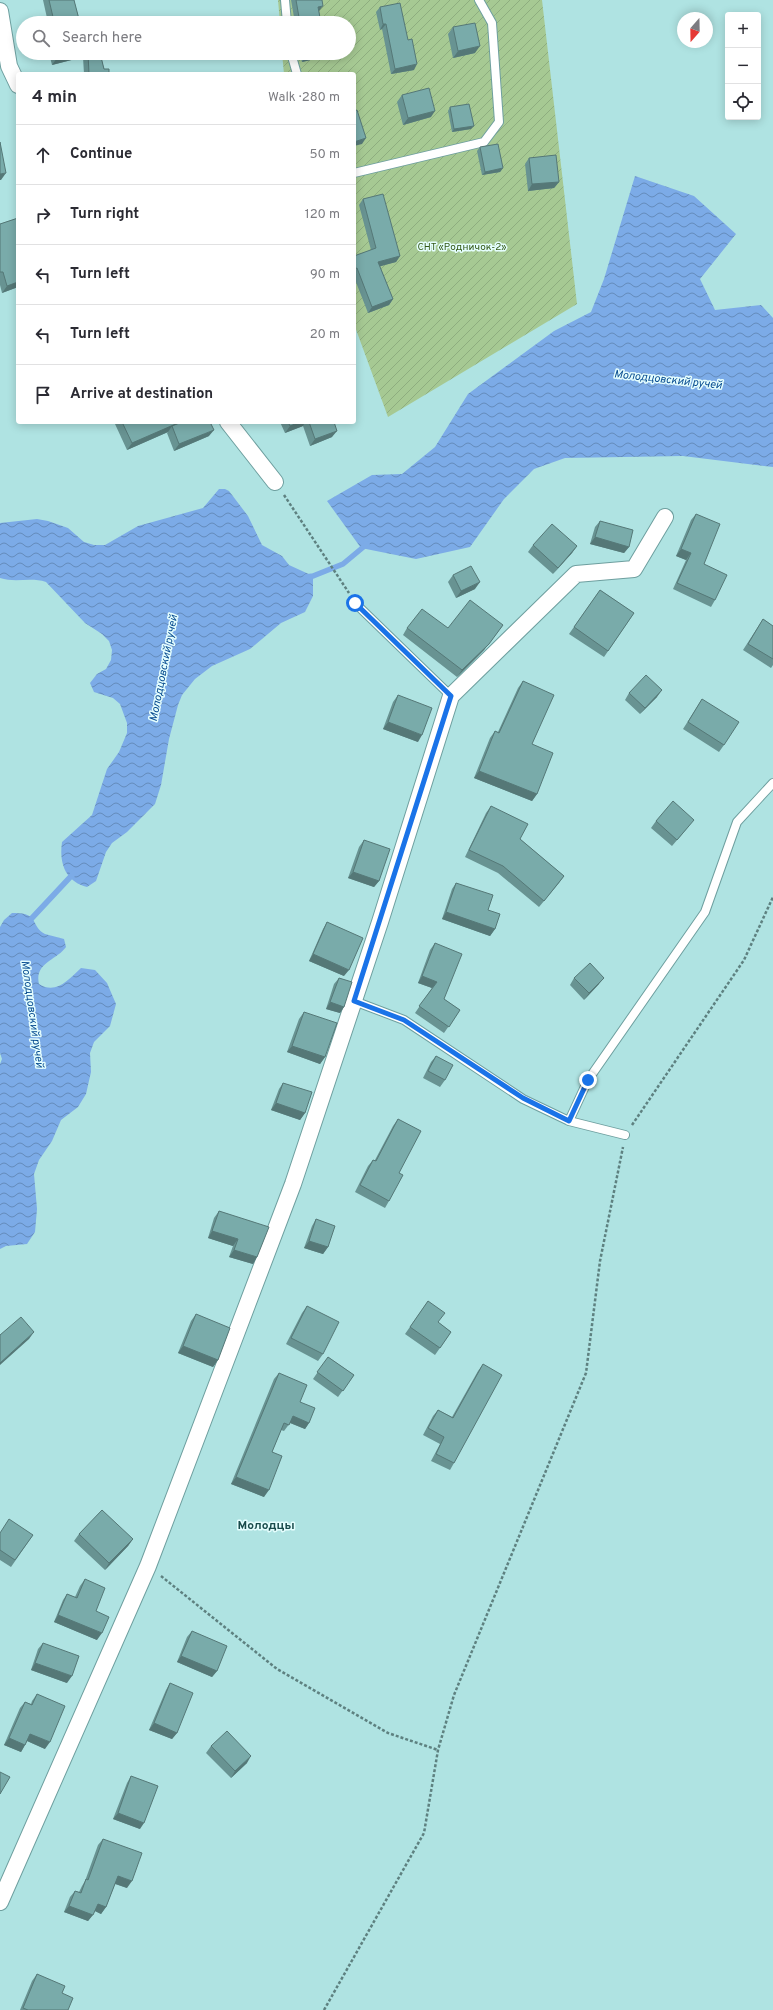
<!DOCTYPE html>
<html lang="en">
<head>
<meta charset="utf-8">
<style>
	:root { --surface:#fff; --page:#f7f7f7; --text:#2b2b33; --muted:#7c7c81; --line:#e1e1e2 }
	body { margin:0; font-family:Overpass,sans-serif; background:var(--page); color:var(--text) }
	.controls { position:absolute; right:12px; top:12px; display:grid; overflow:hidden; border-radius:4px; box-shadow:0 2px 10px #0003 }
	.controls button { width:36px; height:36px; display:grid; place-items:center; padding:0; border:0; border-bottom:1px solid var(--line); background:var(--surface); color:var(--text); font:20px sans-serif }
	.compass { position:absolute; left:677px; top:12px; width:36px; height:36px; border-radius:50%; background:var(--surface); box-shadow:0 2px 10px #0003; rotate:200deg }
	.stop { position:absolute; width:12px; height:12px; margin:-9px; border:3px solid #1a73e8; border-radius:50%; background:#fff }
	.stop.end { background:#1a73e8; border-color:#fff; box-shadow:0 1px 4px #0008 }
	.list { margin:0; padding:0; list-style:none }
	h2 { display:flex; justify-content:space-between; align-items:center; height:52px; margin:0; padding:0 16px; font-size:17px }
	h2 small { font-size:13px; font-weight:400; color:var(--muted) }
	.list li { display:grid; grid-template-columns:26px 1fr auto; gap:12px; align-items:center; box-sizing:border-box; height:60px; padding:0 16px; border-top:1px solid var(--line) }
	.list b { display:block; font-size:15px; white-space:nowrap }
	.list em { font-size:13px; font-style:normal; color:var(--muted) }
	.icon { flex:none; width:22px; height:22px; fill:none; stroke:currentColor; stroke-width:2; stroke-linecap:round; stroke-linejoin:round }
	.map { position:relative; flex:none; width:773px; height:2010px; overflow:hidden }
	.search { position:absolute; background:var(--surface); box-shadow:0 2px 10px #0003; left:16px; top:16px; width:340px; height:44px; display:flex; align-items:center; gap:10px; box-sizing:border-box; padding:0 14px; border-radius:22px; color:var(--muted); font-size:15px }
	.panel { position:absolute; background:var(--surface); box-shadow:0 2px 10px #0003; left:16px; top:72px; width:340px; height:352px; border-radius:4px }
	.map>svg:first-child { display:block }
	.garden { fill:url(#garden-furrows) }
	.water { fill:url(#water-waves) }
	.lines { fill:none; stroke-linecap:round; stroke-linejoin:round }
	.stream { stroke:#7cabe7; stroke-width:5.5 }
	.lane-casing { stroke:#6e9f9f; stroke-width:10 }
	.street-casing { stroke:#6e9f9f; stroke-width:18 }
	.path { stroke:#5e8180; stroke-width:2.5; stroke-dasharray:3 2; stroke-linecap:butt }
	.lane { stroke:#fff; stroke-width:8 }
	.street { stroke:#fff; stroke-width:16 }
	.wall { fill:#689392 }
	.shaded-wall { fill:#557877 }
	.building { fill:#79abaa; stroke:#557877 }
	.route { stroke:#1a73e8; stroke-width:5 }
	.labels { text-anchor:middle; stroke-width:3; stroke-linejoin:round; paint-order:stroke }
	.park-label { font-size:10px; fill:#335916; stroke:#e5fefe }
	.water-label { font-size:11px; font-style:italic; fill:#064b90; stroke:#e5fefe }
	.quarter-label { font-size:12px; font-weight:bold; fill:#184b4b; stroke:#e5fefe }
</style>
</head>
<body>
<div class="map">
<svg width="773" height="2010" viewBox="0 0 773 2010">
	<defs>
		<pattern id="garden-furrows" width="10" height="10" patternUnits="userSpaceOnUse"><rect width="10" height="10" fill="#a6c993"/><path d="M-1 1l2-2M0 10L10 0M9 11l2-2" fill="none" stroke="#8ead7f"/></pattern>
		<pattern id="water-waves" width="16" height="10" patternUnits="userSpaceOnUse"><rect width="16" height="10" fill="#7cabe7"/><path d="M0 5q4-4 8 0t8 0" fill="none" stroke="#648bbb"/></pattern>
	</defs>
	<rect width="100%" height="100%" fill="#afe3e2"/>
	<path class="garden" d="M278,0h264l35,304 -189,113 -34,-93v-250h-70l-2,-21h67v-30h-69z"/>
	<path class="water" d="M635,176l59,20 42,38 -36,45 15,31 46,-5 12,13v149l-90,-11 -118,2 -31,11 -30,30 -34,48 -54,12 -55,-11 -34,-47 45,-26 30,-1 33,-27 33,-53 86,-63 37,-19 13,-33z
		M219,489h6l4,2 19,25 14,29 20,11 7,9 24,11v20l-8,16 -24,11 -31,26 -38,17 -17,13 -13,16 -4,10 -9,34 -8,46 -6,19 -28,28 -15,11 -6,9 -10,29 -9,6c-22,-6 -28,-24 -25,-45l30,-27 15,-46 12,-17 8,-19v-10l-7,-19 -7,-6 -19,-6 -4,-9 7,-9 9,-5 5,-9 1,-10 -3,-9 -7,-7 -17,-11 -39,-41c-15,-5 -31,1 -46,-4v-55l37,-4 11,2 20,7 16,14 10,3h11l33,-19 65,-18z
		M12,913c28,-1 18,13 33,21 6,2 13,3 19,5l2,8c-9,13 -32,16 -27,37 17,11 29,-4 42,-16l14,2 12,13 9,21 -6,22 -16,16 -4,11 1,19 -5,22 -8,13 -17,13 -9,21 -13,19 -5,14 3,35 -2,23 -8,12 -21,2 -6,3v-185l2,-5 -2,-6v-126l4,-7z"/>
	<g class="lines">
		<path class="stream" d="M306,577l7,-1 30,-12 24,-20
			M28,924l4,-6 42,-45"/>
		<g class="lane-casing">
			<path id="lane" d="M285,0l2,23
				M291,53l6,21
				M354,173l130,-31 15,-20 -7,-99 -13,-23
				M355,603l96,93
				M354,1001l50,19 119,79 46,22
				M625,1135l-56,-14 19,-41 117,-168 32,-90 36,-39"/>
		</g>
		<g class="street-casing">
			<path id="street" d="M0,11l9,55 9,19
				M228,422l47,60
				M0,1902l148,-336 145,-382 87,-262 71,-226 125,-122 58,-5 31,-52"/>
		</g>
		<path class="path" d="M284,495l65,98
			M632,1125l112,-165 29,-63
			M161,1576l116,93 111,64 50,17
			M324,2010l100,-177 14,-83 16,-55 132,-322 14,-112 23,-114"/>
		<use href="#lane" class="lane"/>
		<use href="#street" class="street"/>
	</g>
	<path class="wall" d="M43,0h31l6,23h-37l4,-5z
		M291,0h31l-3,11 2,12h-26z
		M380,7l34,63 -23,4 -9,-45 -2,1 -4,-18z
		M453,27l22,26 -22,5 -5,-24z
		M49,53h51l4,16 5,5h-25l-1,-17 -31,8z
		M300,53h26l-3,4 -21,5z
		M402,95l29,22 -28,8 -6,-23z
		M450,107l21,22 -19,3 -4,-21z
		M480,147l23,21 -3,4 -18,3 -5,-24z
		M529,158l30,24 -5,6 -26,3 -3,-27z
		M363,199l37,57 -4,6 -16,4 13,33 -4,6 -21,8 -14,-36v-21l17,-6 -12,-45z
		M18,218v69l-16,6 -2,-8v-61z
		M117,422h61v2l31,12 -35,15 -7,-18 1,-1 -41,18 -12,-26z
		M280,422h54l-2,15 -22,9 -7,-20 -18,7z
		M696,514l8,50 11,36 -4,7 -38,-18 13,-29 -10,-4 15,-36z
		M600,521l29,26 -5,6 -34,-9 5,-17z
		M533,545l44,1 -5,7 -19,21 -25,-22z
		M453,575l22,14 -19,9 -8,-16z
		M600,590l34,23 -30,44 -35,-23z
		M763,619l10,7v39l-2,3 -28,-18z
		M503,625l-19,25 -27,27 -54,-42 4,-7h41z
		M523,681l9,63 5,50 -5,7 -58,-23 16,-40 5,-7 3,1 20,-44z
		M629,693l28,4 -17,17 -15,-14z
		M398,695l20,47 -35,-13 10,-27z
		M702,699l22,46 -5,7 -36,-23z
		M491,806l29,33 44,37 -5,7 -20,24 -41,-34 -33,-16 21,-44z
		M656,821l33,5 -17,20 -21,-18z
		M364,840l15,41 -5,6 -26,-9 11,-31z
		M456,883l32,27 7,19 -5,7 -48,-17 10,-30z
		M327,922l17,54 -35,-15 14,-32z
		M435,943l9,56 16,11 -16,23 -29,-20 17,-25 -14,-5 12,-33z
		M339,978l5,29 -4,6 -14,-4 8,-25z
		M574,978l25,6 -15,16 -14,-15z
		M304,1012l21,45 -5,7 -33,-12 12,-33z
		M436,1056l9,24 -5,7 -17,-9 8,-16z
		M283,1083l22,30 -5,7 -29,-10 8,-21z
		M398,1119l1,54 -10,28 -4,7 -30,-16 13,-26 5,-6h2l18,-34z
		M219,1211l38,46 -4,7 -24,-7 4,-11 -25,-8 6,-20z
		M316,1219l12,28 -5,7 -19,-6 8,-22z
		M428,1301l10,21 13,10 -16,23 -30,-21z
		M307,1306l16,48 -5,7 -32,-17 16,-31z
		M196,1314l22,46 -5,7 -35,-14 13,-32z
		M328,1357l26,18 -16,22 -25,-18z
		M483,1364l-29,99 -4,7 -19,-9 9,-17 -17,-9 10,-19 5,-6 14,7 26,-46z
		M279,1373l21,29 9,21 -4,6 -15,-6 -6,8 -3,-1 -9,22 -8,45 -33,-13 43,-105z
		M0,1533l33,2 -22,32 -11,-7z
		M79,1534l54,5 -5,7 -23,24 -31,-29z
		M85,1579l11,32 1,29 -43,-18 9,-22 4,-6 8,3 5,-11z
		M192,1631l25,40 -5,6 -35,-15 10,-25z
		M43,1643l24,40 -36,-13 7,-21z
		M170,1683l7,50 -5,6 -23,-9 17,-40z
		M37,1694l8,55 -18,-8 -2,4 -4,7 -17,-7 16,-37 5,-6 6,2 1,-3z
		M211,1746l36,17 -16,15 -25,-25z
		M131,1776l9,53 -27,-10 14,-36z
		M103,1839l24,49 -12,-4 -9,23 -5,7 -6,-3 -7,10 -24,-9 6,-15 5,-6 4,1 3,-6 3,-5 13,-36z
		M37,1974l25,19 6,17h-48l12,-29z"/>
	<path class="shaded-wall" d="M323,6l-4,5 -5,1 4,-5z
		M383,24h3l-4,5 -2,1z
		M480,46l-5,7 -22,5 5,-7z
		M76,53h10l-3,4 -31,8 5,-7z
		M141,53h20l-22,3z
		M323,53h3l-3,4 -21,5 4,-6z
		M417,64l-3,6 -23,4 4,-5z
		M435,111l-4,6 -28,8 5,-7z
		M474,126l-3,3 -19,3 2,-3z
		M366,138l-4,6 -8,2v-4z
		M503,168l-3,4 -18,3 3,-3z
		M6,173l-5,7h-1v-6z
		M559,182l-5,6 -26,3 4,-7z
		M400,256l-4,6 -22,6 4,-6z
		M18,282v5l-16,6 5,-7z
		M393,299l-4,6 -21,8 4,-6z
		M300,422h5l-2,4 -18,7 5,-7z
		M178,423l-4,7 -2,-4 -4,6 -41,18 5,-7z
		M214,430l-5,6 -35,15 5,-7z
		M337,431l-5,6 -22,9 5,-7z
		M595,537l34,10 -5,6 -34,-9z
		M577,546l-5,7 -19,21 5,-6z
		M681,549l10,4 -5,7 -10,-4z
		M480,582l-5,7 -19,9 5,-7z
		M503,625l-19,25 -27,27 5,-7z
		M662,690l-5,7 -17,17 5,-6z
		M388,722l34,13 -4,7 -35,-13z
		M479,771l58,23 -5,7 -58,-23z
		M353,872l26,9 -5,6 -26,-9z
		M446,912l49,17 -5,7 -48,-17z
		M313,954l36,16 -5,6 -35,-15z
		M422,976l15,6 -5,6 -14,-5z
		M604,978l-5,6 -15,16 5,-7z
		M330,1002l14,5 -4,6 -14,-4z
		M292,1046l33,11 -5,7 -33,-12z
		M276,1103l29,10 -5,7 -29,-10z
		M212,1231l26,8 -5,7 -25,-8z
		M309,1241l19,6 -5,7 -19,-6z
		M234,1250l23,7 -4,7 -24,-7z
		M34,1332l-5,7 -29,26v-2z
		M183,1346l35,14 -5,7 -35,-14z
		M293,1416l16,7 -4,6 -17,-7z
		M236,1477l33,13 -5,7 -33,-13z
		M133,1539l-5,7 -23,24 4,-7z
		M58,1615l44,18 -5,7 -43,-18z
		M181,1656l36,15 -5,6 -35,-15z
		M35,1663l37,13 -5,7 -36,-13z
		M154,1723l23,10 -5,6 -23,-9z
		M30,1734l20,8 -5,7 -20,-9z
		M9,1738l16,7 -4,7 -17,-7z
		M251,1756l-4,7 -16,15 4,-7z
		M118,1813l26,10 -4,6 -27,-10z
		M118,1876l14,5 -5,7 -14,-5z
		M98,1904l8,3 -5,7 -8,-4z
		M69,1906l24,9 -5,6 -24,-9z"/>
	<path class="building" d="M49,0h25l6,23h-32l-1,-5 6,-1z
		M296,0h26l1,6 -5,1 3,16h-21z
		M400,3l8,37 4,-1 5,25 -22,5 -9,-45h-3l-3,-17z
		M475,23l5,23 -22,5 -5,-24z
		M56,53h20l-19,5z
		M88,53h12l4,16h5v5h-20z
		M305,53h18l-17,3z
		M429,88l6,23 -27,7 -6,-23z
		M469,104l5,22 -20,3 -4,-22z
		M357,110l9,28 -12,4v-31z
		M0,142l6,31 -6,1z
		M498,144l5,24 -18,4 -5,-25z
		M556,155l3,27 -27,2 -3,-26z
		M383,194l17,62 -22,6 15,37 -21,8 -15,-39 -3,1v-13l22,-8 -13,-49z
		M18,218v64l-11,4 -4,-14h-3v-48z
		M122,422h56v1l-46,20z
		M182,422h28l4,8 -35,14 -7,-18z
		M288,422h12l-10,4z
		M309,422h25l3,9 -22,8z
		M696,514l24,10 -16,40 23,11 -12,25 -38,-17 14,-30 -10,-4z
		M600,521l33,9 -4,17 -34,-10z
		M552,524l25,22 -19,22 -25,-23z
		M471,566l9,16 -19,9 -8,-16z
		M600,590l34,23 -26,38 -34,-24z
		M470,600l33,25 -14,19 -27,26 -55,-42 15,-19 26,19z
		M763,619l10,7v33l-25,-15z
		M646,675l16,15 -17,18 -16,-15z
		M523,681l31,14 -22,49 21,9 -16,41 -58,-23 16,-40 4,2z
		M398,695l34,13 -10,27 -34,-13z
		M702,699l37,23 -15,23 -36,-23z
		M673,801l21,19 -17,20 -21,-19z
		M491,806l37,18 -8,15 44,37 -20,25 -41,-35 -34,-16z
		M364,840l26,9 -11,32 -26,-9z
		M456,883l37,12 -5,15 12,4 -5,15 -49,-17z
		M327,922l36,16 -14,32 -36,-16z
		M435,943l27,11 -18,45 16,11 -11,17 -30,-21 18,-24 -15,-6z
		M590,963l14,15 -15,15 -15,-15z
		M339,978l13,4 -8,25 -14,-5z
		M304,1012l33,11 -12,34 -33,-11z
		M436,1056l17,9 -8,15 -17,-9z
		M283,1083l29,9 -7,21 -29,-10z
		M398,1119l23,12 -22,42 4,2 -14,26 -29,-16 13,-25 3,1z
		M219,1211l50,16 -12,30 -23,-7 4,-11 -26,-8z
		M316,1219l19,7 -7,21 -19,-6z
		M428,1301l17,12 -7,9 13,10 -11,16 -30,-21z
		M307,1306l32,16 -16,32 -32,-16z
		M196,1314l34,14 -12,32 -35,-14z
		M21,1317l13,15 -34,31v-28z
		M328,1357l26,18 -11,16 -26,-19z
		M483,1364l19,11 -48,88 -18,-9 8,-17 -16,-9 10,-18 15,8z
		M279,1373l28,12 -7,17 15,6 -6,15 -16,-7 -4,9 -5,-2 -12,29 10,4 -13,34 -33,-13z
		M102,1510l31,29 -24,24 -30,-29z
		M9,1519l24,16 -18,25 -15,-10v-17z
		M85,1579l20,9 -9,23 13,6 -7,16 -44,-18 9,-21 10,4z
		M192,1631l35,15 -10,25 -36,-15z
		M43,1643l36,13 -7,20 -37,-13z
		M170,1683l23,10 -16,40 -23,-10z
		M37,1694l28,12 -15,36 -20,-8 -5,11 -16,-7 16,-36 7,3z
		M227,1731l24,25 -16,15 -24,-25z
		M0,1772l10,5 -10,17z
		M131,1776l27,10 -14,37 -26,-10z
		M103,1839l39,14 -10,28 -14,-5 -12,31 -8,-3 -5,11 -24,-9 6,-15 6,2 5,-14 2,1z
		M37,1974l28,12 -3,7 11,5 -5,12h-40l-5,-2z"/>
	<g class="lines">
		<path class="route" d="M355,603l96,93 -97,305 50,19 119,78 46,23 19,-41"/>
	</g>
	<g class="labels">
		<g class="park-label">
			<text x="462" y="250">СНТ «Родничок-2»</text>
		</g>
		<g class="water-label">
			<text transform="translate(668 379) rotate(6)" y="4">Молодцовский ручей</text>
			<text transform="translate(163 668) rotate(-79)" y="4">Молодцовский ручей</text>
			<text transform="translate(33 1014) rotate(82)" y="4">Молодцовский ручей</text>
		</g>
		<g class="quarter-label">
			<text x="266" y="1529">Молодцы</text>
		</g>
	</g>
</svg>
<div class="controls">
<button>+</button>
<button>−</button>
<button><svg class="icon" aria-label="locate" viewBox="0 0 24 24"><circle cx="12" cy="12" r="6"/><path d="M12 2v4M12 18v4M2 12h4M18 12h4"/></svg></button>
</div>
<svg class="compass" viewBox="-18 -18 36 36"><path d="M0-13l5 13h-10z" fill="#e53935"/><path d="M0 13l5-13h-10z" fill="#7c7c81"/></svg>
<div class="stop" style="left:355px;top:603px"></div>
<div class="stop end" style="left:588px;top:1080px"></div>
<div class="search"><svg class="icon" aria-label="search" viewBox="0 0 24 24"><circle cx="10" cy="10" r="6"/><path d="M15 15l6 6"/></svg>Search here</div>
<section class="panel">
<h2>4 min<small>Walk · 280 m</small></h2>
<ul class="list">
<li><svg class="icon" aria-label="ahead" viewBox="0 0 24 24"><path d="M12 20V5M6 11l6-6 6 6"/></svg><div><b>Continue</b></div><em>50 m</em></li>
<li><svg class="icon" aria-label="right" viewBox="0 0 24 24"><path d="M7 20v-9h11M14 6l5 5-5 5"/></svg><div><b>Turn right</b></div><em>120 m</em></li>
<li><svg class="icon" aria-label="left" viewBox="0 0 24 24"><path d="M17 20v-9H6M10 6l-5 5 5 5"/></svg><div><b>Turn left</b></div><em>90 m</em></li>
<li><svg class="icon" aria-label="left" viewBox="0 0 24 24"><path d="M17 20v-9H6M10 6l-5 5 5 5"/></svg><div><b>Turn left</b></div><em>20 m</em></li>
<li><svg class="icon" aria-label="arrive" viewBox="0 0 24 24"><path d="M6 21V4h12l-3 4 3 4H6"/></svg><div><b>Arrive at destination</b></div></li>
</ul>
</section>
</div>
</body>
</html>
